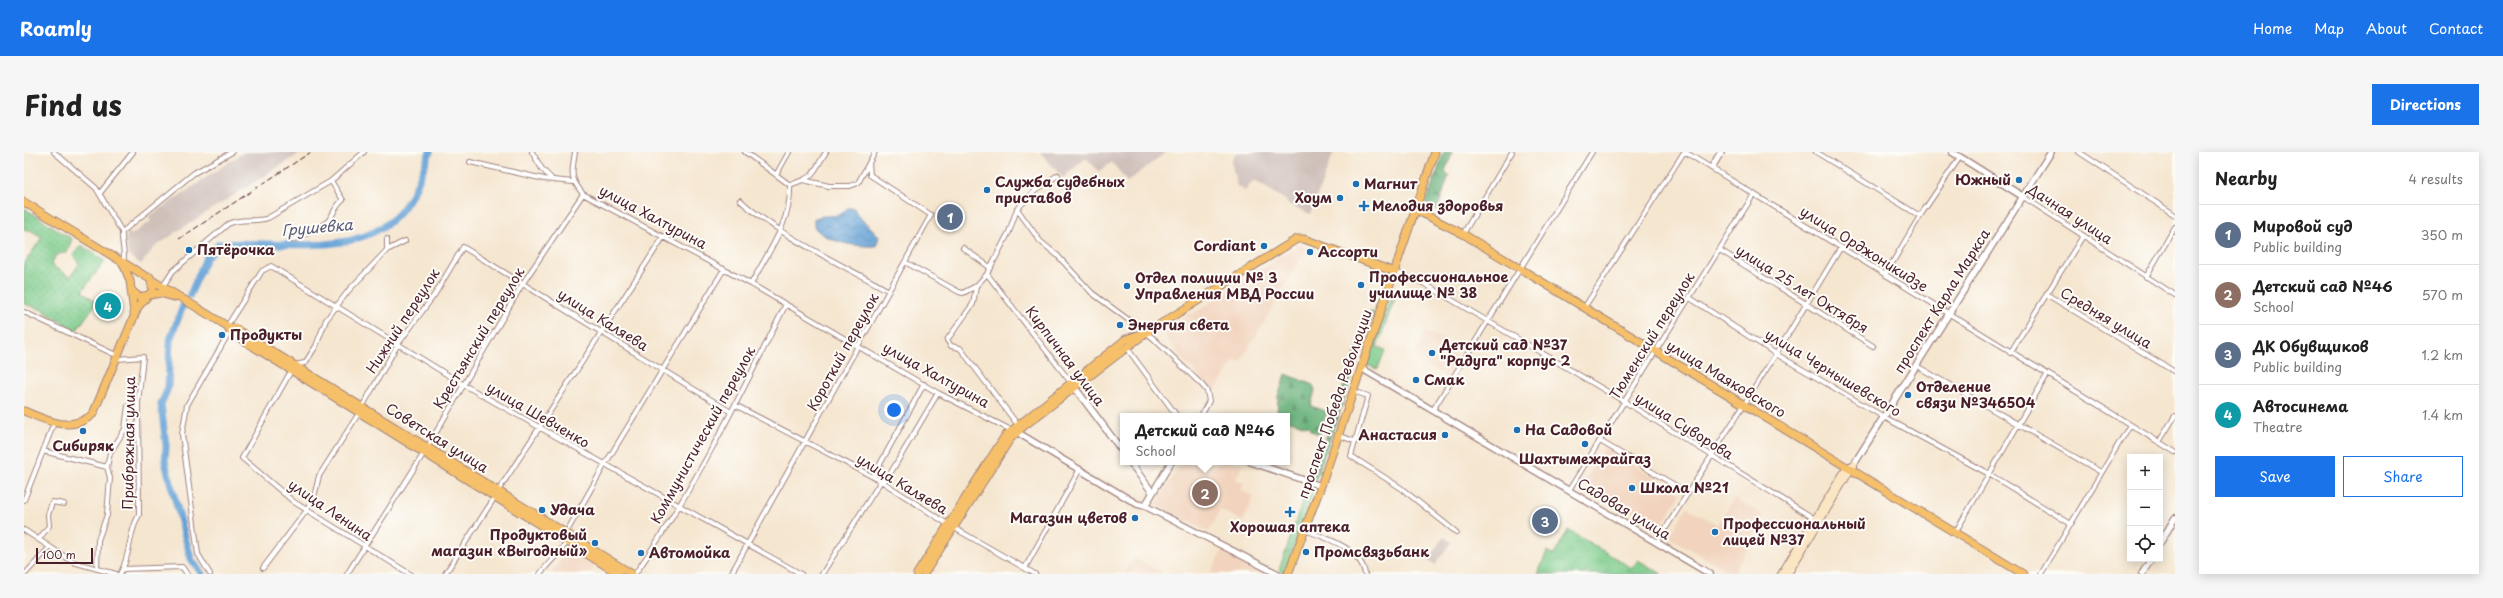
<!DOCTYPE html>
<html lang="en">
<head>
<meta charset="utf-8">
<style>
	:root { --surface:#fff; --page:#f6f6f6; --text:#222; --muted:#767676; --line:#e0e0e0; --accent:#1a73e8 }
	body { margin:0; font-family:"Playpen Sans",sans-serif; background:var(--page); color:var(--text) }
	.controls { position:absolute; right:12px; bottom:12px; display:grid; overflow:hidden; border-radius:0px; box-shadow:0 2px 10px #0003 }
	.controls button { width:36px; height:36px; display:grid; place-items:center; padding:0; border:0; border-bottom:1px solid var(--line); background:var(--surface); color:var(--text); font:20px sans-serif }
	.scale { position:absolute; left:12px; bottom:10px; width:57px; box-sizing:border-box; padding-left:4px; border:2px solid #4a1f2b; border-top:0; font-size:11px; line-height:14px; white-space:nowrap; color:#4a1f2b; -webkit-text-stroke:3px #fdfcf7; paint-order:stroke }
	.you { position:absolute; left:870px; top:258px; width:14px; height:14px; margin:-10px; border:3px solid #fff; border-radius:50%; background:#1a73e8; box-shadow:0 0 0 6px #1a73e833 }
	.badge { display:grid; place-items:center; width:26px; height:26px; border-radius:50%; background:var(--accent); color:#fff; font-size:13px; font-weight:700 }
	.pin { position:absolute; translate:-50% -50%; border:2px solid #fff; box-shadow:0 1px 4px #0006 }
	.popup { position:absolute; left:1096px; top:261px; width:170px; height:52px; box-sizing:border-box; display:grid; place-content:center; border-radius:0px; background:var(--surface); filter:drop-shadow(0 1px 3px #0005); font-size:13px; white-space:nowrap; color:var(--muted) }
	.popup b { font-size:15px; color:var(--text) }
	.popup::after { content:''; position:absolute; left:50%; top:100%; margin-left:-8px; border:8px solid transparent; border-top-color:var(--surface) }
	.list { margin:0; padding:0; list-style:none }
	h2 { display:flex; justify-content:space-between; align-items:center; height:52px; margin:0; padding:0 16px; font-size:17px }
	h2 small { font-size:13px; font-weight:400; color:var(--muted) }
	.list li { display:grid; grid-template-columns:26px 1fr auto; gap:12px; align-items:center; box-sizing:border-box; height:60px; padding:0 16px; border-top:1px solid var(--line) }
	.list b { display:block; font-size:15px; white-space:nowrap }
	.list p { margin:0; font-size:13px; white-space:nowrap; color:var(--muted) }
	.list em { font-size:13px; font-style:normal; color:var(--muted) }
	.actions { display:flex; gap:8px; padding:12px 16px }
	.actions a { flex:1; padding:9px 0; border:1px solid var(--accent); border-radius:0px; text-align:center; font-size:14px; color:var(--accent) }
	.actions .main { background:var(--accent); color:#fff }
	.icon { flex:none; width:22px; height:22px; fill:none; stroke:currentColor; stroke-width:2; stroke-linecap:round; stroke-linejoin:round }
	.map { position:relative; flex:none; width:2151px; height:422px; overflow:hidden; border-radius:0px }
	header { display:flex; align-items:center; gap:24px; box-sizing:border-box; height:56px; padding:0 20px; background:var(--accent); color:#fff }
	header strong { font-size:19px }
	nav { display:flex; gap:22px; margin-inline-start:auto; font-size:14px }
	.intro { display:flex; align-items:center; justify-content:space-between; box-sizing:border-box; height:96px; padding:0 24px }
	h1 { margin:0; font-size:28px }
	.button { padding:10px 18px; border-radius:0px; background:var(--accent); color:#fff; font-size:14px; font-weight:700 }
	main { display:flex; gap:24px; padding:0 24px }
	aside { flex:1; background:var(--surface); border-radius:0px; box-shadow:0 2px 10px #0003 }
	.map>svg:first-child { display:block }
	.built { fill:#f2d4be }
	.industrial { fill:#cfc0ba }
	.grass { fill:url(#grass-dots); stroke:#64765c }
	.forest { fill:url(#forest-firs); stroke:#586852 }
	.park { fill:url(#park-crowns); stroke:#64765c }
	.water { fill:url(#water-waves); stroke:#586181 }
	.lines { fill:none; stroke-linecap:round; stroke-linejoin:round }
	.river { stroke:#66a3d7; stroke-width:7 }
	.minor-casing { stroke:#a0827e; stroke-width:6 }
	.tertiary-casing { stroke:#a0827e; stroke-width:8 }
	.secondary-casing { stroke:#a0827e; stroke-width:8 }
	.primary-casing { stroke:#a0827e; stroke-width:9 }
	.minor { stroke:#fff; stroke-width:4 }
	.tertiary { stroke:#fff; stroke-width:5.5 }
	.secondary { stroke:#fbe6c4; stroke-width:6 }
	.primary { stroke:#f6c06b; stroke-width:7 }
	.rail { stroke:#4a1f2b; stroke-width:1; stroke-dasharray:6 3; stroke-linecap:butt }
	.poi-dot { fill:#1f6fb2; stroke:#fdfcf7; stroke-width:1.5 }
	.labels { text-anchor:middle; stroke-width:4; stroke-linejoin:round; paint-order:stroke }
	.poi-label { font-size:14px; font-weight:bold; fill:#4a1f2b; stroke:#fdfcf7; text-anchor:start }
	.street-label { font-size:14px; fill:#4a1f2b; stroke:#fdfcf7 }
	.water-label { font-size:15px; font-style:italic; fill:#575a78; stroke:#fdfcf7 }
</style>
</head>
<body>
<header>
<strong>Roamly</strong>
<nav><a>Home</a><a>Map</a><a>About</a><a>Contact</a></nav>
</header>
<div class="intro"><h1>Find us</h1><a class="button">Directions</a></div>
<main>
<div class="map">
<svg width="2151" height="422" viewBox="0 0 2151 422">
	<defs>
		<pattern id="grass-dots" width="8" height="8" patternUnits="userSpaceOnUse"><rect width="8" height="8" fill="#7ecc8c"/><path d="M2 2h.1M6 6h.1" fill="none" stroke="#6eaf79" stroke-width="1.8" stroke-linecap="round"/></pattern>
		<pattern id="forest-firs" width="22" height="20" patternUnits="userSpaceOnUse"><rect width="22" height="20" fill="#66b078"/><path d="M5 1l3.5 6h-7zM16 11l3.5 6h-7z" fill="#568f63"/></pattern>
		<pattern id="park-crowns" width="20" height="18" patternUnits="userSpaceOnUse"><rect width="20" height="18" fill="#7ecc8c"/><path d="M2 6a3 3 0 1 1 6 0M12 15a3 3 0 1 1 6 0" fill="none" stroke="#6eaf79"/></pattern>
		<pattern id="water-waves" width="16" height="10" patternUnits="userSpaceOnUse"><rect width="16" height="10" fill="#66a3d7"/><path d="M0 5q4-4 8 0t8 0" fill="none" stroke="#5684af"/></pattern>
	</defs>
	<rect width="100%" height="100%" fill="#fdfcf7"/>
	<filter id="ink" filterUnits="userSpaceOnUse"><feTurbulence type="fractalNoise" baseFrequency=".025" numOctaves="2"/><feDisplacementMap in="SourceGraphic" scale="8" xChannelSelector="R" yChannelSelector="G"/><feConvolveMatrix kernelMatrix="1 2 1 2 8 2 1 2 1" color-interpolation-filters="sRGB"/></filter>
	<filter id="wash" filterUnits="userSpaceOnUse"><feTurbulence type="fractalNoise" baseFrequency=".012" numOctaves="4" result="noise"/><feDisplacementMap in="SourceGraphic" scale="16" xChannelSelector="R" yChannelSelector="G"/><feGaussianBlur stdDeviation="0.9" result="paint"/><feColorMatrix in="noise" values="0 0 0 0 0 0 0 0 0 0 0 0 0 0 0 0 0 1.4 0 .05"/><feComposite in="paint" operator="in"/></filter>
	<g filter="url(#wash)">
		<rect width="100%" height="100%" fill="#f5e6d0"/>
		<path class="built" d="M1275,93l8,3 -67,115 -6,-2 -20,31 -26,-27 -27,-34 29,-18 3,1z
			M1400,180l23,8 -5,9 16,10 -11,19 -32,-22z
			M1581,295l76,47 -22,35 -76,-46z
			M1117,310h21l-10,15z
			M1157,310h12l18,11 7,-11 26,1 -8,16 8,4 -3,7 13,7 -11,24 -23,-11 -11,22 -53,-27z
			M1710,346l30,18 -31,58 -64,-37 18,-30 31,18z
			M544,396l27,17 -5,9h-38z
			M1199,397l51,25h-64z
			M1110,406l29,15 -39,1z"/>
		<path class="industrial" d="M220,0h58l-123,78 -25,18 -13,16 -12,-8 -4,-16 3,-9 3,4 20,-14 -3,-4z
			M1016,0h126l-39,30 -15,-20 -13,10 -13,-14 -23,20z
			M1212,0h98l-24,62 -24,-11 1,-2 -33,-21 -9,11 -8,-5 -6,-25z
			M1420,385l7,5 -16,23 -7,-6z"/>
		<path class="grass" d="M0,56l48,31 -5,13 -11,3 -5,10 19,12 9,-13 -6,-9 8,-10 24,16 -23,30 15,11 -21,29 -36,-22 -16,-5v-40l18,-27 -12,-7h-6z"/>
		<path class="forest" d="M1420,0h9l-8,19 4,4 -12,35 -11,-7z
			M1346,159l4,2 -58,166 -2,1 -2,-3z
			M1262,222l27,11 2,5 -4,16 16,6 -8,22 -8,-3 -2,-4 -22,-7v-4h-10l1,-20z"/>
		<path class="park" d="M1367,144l4,2 -18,49 8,3 -7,19 -12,-4z
			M1283,337l6,3 -29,81 -5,-3z
			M1544,378l64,38 6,-8 24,14h-124l9,-23 7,4z"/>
		<path class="water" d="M823,56h7c5,13 18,18 25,29l-3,9c-19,1 -49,-3 -62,-19v-8c11,-7 25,2 33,-11z"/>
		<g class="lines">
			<path class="river" d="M166,143l16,-37 13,-14c57,-5 139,17 181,-32 15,-17 21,-39 30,-60
				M159,154l-13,34 -2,48 -7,16 5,42 -1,16 26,97 11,15"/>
		</g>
	</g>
	<g filter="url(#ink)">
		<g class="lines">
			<g class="minor-casing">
				<path id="minor" d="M30,0l42,36 26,44
					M508,0l10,17 9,9
					M551,0c-3,21 -6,25 8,42l168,90 187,109 73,37
					M721,0l45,33
					M1661,0l490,300
					M1792,0l104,64
					M2055,0l96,63
					M446,10l74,17 29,3
					M752,23l13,-23
					M779,28l9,-5 14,-23
					M766,33l13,-5 26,6h21l8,-3 17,-31
					M76,41l33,-41
					M1998,44l153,99
					M716,48c37,35 103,65 149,91
					M993,57l23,32 17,14 35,38 61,45 49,47 5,6 2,10 -8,15
					M1439,82l49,-82
					M268,88c11,-5 28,-10 37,-20 5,-7 7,-15 14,-20l-12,-19
					M939,96l28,20
					M363,98l18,-9
					M1696,98l153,96
					M881,110l54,30 4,1 13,-7
					M99,111c3,-10 -2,-21 -1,-31l72,-59 38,-21
					M1371,120l28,11 202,119 190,117
					M963,122l85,110
					M1861,123l35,-59 40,-59
					M2122,125l29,-50
					M727,132c16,-30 41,-63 39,-99
					M139,134l10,-15 55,-47c14,-7 27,-1 40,-6l63,-37 33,-29
					M2022,142l129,78
					M1666,146l86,56 108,63 105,57 82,50
					M1560,156l100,-156
					M0,160l94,44
					M203,174l35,-55 9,-5 193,119 337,189
					M1103,196l50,68
					M1986,201l73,-117
					M93,207l26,-2 -5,46 1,112c-11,18 -8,41 -19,59
					M270,213l11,-2 11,-17 10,-26 23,-30 38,-40v-11
					M1891,213l186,107
					M267,219l-49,87 52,44 116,72
					M1329,239l15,5 -17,60 50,32 55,44
					M711,253l146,76 68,44 86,49
					M338,255l36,-63 37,-50 28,-47 268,165
					M1409,258l159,-258
					M993,272l-57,-76 -9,-2 -4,-6 26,-36 3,-18 11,-12 22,-42 8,-23 19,-19 22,-15
					M1314,283l16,6
					M1576,289l88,52
					M2135,290l16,-26
					M19,299l64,16
					M849,325l51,-93
					M1545,338l185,-296
					M474,339l166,-255
					M0,348l30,-77
					M0,378l49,32 43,12
					M1281,378c21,8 56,18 60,44
					M542,381l38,-67 120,-197
					M1931,381l92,-158
					M15,387l10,-13 -1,-11 4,-13 12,2
					M1633,390l119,-188 65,-107
					M239,416l44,-58 7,-13 5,-21 40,-63
					M1001,416l55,-99
					M73,417l1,-29 9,-25 3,-37 -3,-11 3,-14 15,-24 3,-23 10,-3
					M99,417l59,-2 5,7
					M1,422l25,-27
					M186,422l-12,-20 -16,-120 5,-29 43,-74
					M323,422l77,-121 99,-170 60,-89
					M421,422l50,-77
					M516,422c9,-12 19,-20 27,-32
					M611,422c59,-84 105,-178 151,-270
					M707,422l200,-359 -61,-40 -1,-12
					M798,422l59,-93 6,-2 51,-86
					M2017,422l89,-149"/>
			</g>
			<g class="tertiary-casing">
				<path id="tertiary" d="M1928,0l70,44
					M1688,15l9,-15
					M1337,216l349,206
					M1051,236l48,64
					M991,279l122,73 8,2 133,68
					M1106,310l22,30
					M1227,310l70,24
					M1830,312l197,-312
					M1121,354l26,-44
					M2136,391l15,-25
					M2118,422l9,-15"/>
			</g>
			<g class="secondary-casing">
				<path id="secondary" d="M1757,422l66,-107 7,-3
					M1764,422l65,-108"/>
			</g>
			<g class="primary-casing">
				<path id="primary" d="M0,50l203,124 9,3 396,245
					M1390,57l49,25 560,340
					M99,111l7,18 4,32
					M108,139l7,6 21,-4 14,4
					M203,174l6,8 386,240
					M0,259c23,10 47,22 69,3l45,-107 15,-17 -3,-13
					M893,422l88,-138 121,-97 15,-5
					M900,422l86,-135 14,-13 122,-93 151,-94h7l91,33
					M1264,422l33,-88 114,-334"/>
			</g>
			<use href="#minor" class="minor"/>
			<use href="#tertiary" class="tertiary"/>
			<use href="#secondary" class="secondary"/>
			<use href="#primary" class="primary"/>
			<path class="rail" d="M155,87l132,-87"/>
		</g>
	</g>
	<g class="poi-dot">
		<circle cx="1995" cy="28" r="4"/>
		<circle cx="1332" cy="32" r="4"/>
		<circle cx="963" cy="38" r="4"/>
		<circle cx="1316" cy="46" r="4"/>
		<path d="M1338 48h4v4h4v4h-4v4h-4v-4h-4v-4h4z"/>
		<circle cx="1240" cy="94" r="4"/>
		<circle cx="165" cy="98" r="4"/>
		<circle cx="1286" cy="100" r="4"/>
		<circle cx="1337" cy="133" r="4"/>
		<circle cx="1103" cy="134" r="4"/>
		<circle cx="1096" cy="173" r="4"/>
		<circle cx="198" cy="183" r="4"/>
		<circle cx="1408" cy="201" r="4"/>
		<circle cx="1392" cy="228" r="4"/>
		<circle cx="1884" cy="243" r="4"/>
		<circle cx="1493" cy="278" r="4"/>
		<circle cx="59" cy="279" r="4"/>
		<circle cx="1421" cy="283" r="4"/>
		<circle cx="1561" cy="292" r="4"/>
		<circle cx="1608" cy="336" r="4"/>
		<circle cx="518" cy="358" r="4"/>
		<path d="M1264 354h4v4h4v4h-4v4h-4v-4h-4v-4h4z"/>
		<circle cx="1111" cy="366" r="4"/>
		<circle cx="1691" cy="380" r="4"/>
		<circle cx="571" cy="391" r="4"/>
		<circle cx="1282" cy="400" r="4"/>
		<circle cx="617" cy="401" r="4"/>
	</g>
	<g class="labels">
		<g class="poi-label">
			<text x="1987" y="33" text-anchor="end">Южный</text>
			<text x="971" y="35">Служба судебных<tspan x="971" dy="16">приставов</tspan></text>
			<text x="1340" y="37">Магнит</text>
			<text x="1308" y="51" text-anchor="end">Хоум</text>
			<text x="1348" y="59">Мелодия здоровья</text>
			<text x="1232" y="99" text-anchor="end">Cordiant</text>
			<text x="173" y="103">Пятёрочка</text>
			<text x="1294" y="105">Ассорти</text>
			<text x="1345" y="130">Профессиональное<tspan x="1345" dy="16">училище № 38</tspan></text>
			<text x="1111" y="131">Отдел полиции № 3<tspan x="1111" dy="16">Управления МВД России</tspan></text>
			<text x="1104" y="178">Энергия света</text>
			<text x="206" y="188">Продукты</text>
			<text x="1416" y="198">Детский сад №37<tspan x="1416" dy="16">"Радуга" корпус 2</tspan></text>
			<text x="1400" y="233">Смак</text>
			<text x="1892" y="240">Отделение<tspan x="1892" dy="16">связи №346504</tspan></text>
			<text x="1501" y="283">На Садовой</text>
			<text x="1413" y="288" text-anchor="end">Анастасия</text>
			<text x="59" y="299" text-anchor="middle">Сибиряк</text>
			<text x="1561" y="312" text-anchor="middle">Шахтымежрайгаз</text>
			<text x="1616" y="341">Школа №21</text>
			<text x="526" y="363">Удача</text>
			<text x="1103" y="371" text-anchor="end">Магазин цветов</text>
			<text x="1699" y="377">Профессиональный<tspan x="1699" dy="16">лицей №37</tspan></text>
			<text x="1266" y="380" text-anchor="middle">Хорошая аптека</text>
			<text x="563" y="388" text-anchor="end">Продуктовый<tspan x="563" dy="16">магазин «Выгодный»</tspan></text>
			<text x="1290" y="405">Промсвязьбанк</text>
			<text x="625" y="406">Автомойка</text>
		</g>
		<g class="street-label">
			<text transform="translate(2046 62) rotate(33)" y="5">Дачная улица</text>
			<text transform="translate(629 65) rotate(28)" y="5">улица Халтурина</text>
			<text transform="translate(1840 97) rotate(32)" y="5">улица Орджоникидзе</text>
			<text transform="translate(1778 137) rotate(32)" y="5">улица 25 лет Октября</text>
			<text transform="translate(1918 149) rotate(-58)" y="5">проспект Карла Маркса</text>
			<text transform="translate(2082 166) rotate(31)" y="5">Средняя улица</text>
			<text transform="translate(579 168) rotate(32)" y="5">улица Каляева</text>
			<text transform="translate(379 169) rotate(-57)" y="5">Нижний переулок</text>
			<text transform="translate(1628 184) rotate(-58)" y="5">Тюменский переулок</text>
			<text transform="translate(455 186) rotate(-59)" y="5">Крестьянский переулок</text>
			<text transform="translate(819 200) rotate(-61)" y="5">Короткий переулок</text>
			<text transform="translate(1041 204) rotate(53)" y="5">Кирпичная улица</text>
			<text transform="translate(1809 221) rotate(31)" y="5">улица Чернышевского</text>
			<text transform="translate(912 223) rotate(29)" y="5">улица Халтурина</text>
			<text transform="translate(1702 227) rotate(31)" y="5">улица Маяковского</text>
			<text transform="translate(1311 252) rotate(-71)" y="5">проспект Победа Революции</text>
			<text transform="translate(514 263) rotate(30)" y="5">улица Шевченко</text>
			<text transform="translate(1660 274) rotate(32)" y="5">улица Суворова</text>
			<text transform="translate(679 283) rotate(-61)" y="5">Коммунистический переулок</text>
			<text transform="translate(413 286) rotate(32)" y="5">Советская улица</text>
			<text transform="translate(105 291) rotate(-89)" y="5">Прибрежная улица</text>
			<text transform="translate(878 332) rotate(31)" y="5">улица Каляева</text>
			<text transform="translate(1600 357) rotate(31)" y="5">Садовая улица</text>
			<text transform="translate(306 358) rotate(34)" y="5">улица Ленина</text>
		</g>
		<g class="water-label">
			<text transform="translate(293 76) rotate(-5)" y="5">Грушевка</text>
		</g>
	</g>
</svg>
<div class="controls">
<button>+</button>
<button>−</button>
<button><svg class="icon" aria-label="locate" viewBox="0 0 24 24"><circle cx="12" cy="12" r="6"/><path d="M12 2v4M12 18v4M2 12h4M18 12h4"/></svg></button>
</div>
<div class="scale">100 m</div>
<div class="you"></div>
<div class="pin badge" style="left:926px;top:65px;background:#5c6f8a">1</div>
<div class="pin badge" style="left:1181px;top:341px;background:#8d6e63">2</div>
<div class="popup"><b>Детский сад №46</b>School</div>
<div class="pin badge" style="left:1521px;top:369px;background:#5c6f8a">3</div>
<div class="pin badge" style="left:84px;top:154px;background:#0f9aa8">4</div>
</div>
<aside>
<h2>Nearby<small>4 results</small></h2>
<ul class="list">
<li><span class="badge" style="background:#5c6f8a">1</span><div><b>Мировой суд</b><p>Public building</p></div><em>350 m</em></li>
<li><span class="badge" style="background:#8d6e63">2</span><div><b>Детский сад №46</b><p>School</p></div><em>570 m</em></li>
<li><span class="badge" style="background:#5c6f8a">3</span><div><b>ДК Обувщиков</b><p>Public building</p></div><em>1.2 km</em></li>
<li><span class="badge" style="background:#0f9aa8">4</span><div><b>Автосинема</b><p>Theatre</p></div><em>1.4 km</em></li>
</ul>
<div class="actions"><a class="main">Save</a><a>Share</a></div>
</aside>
</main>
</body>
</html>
